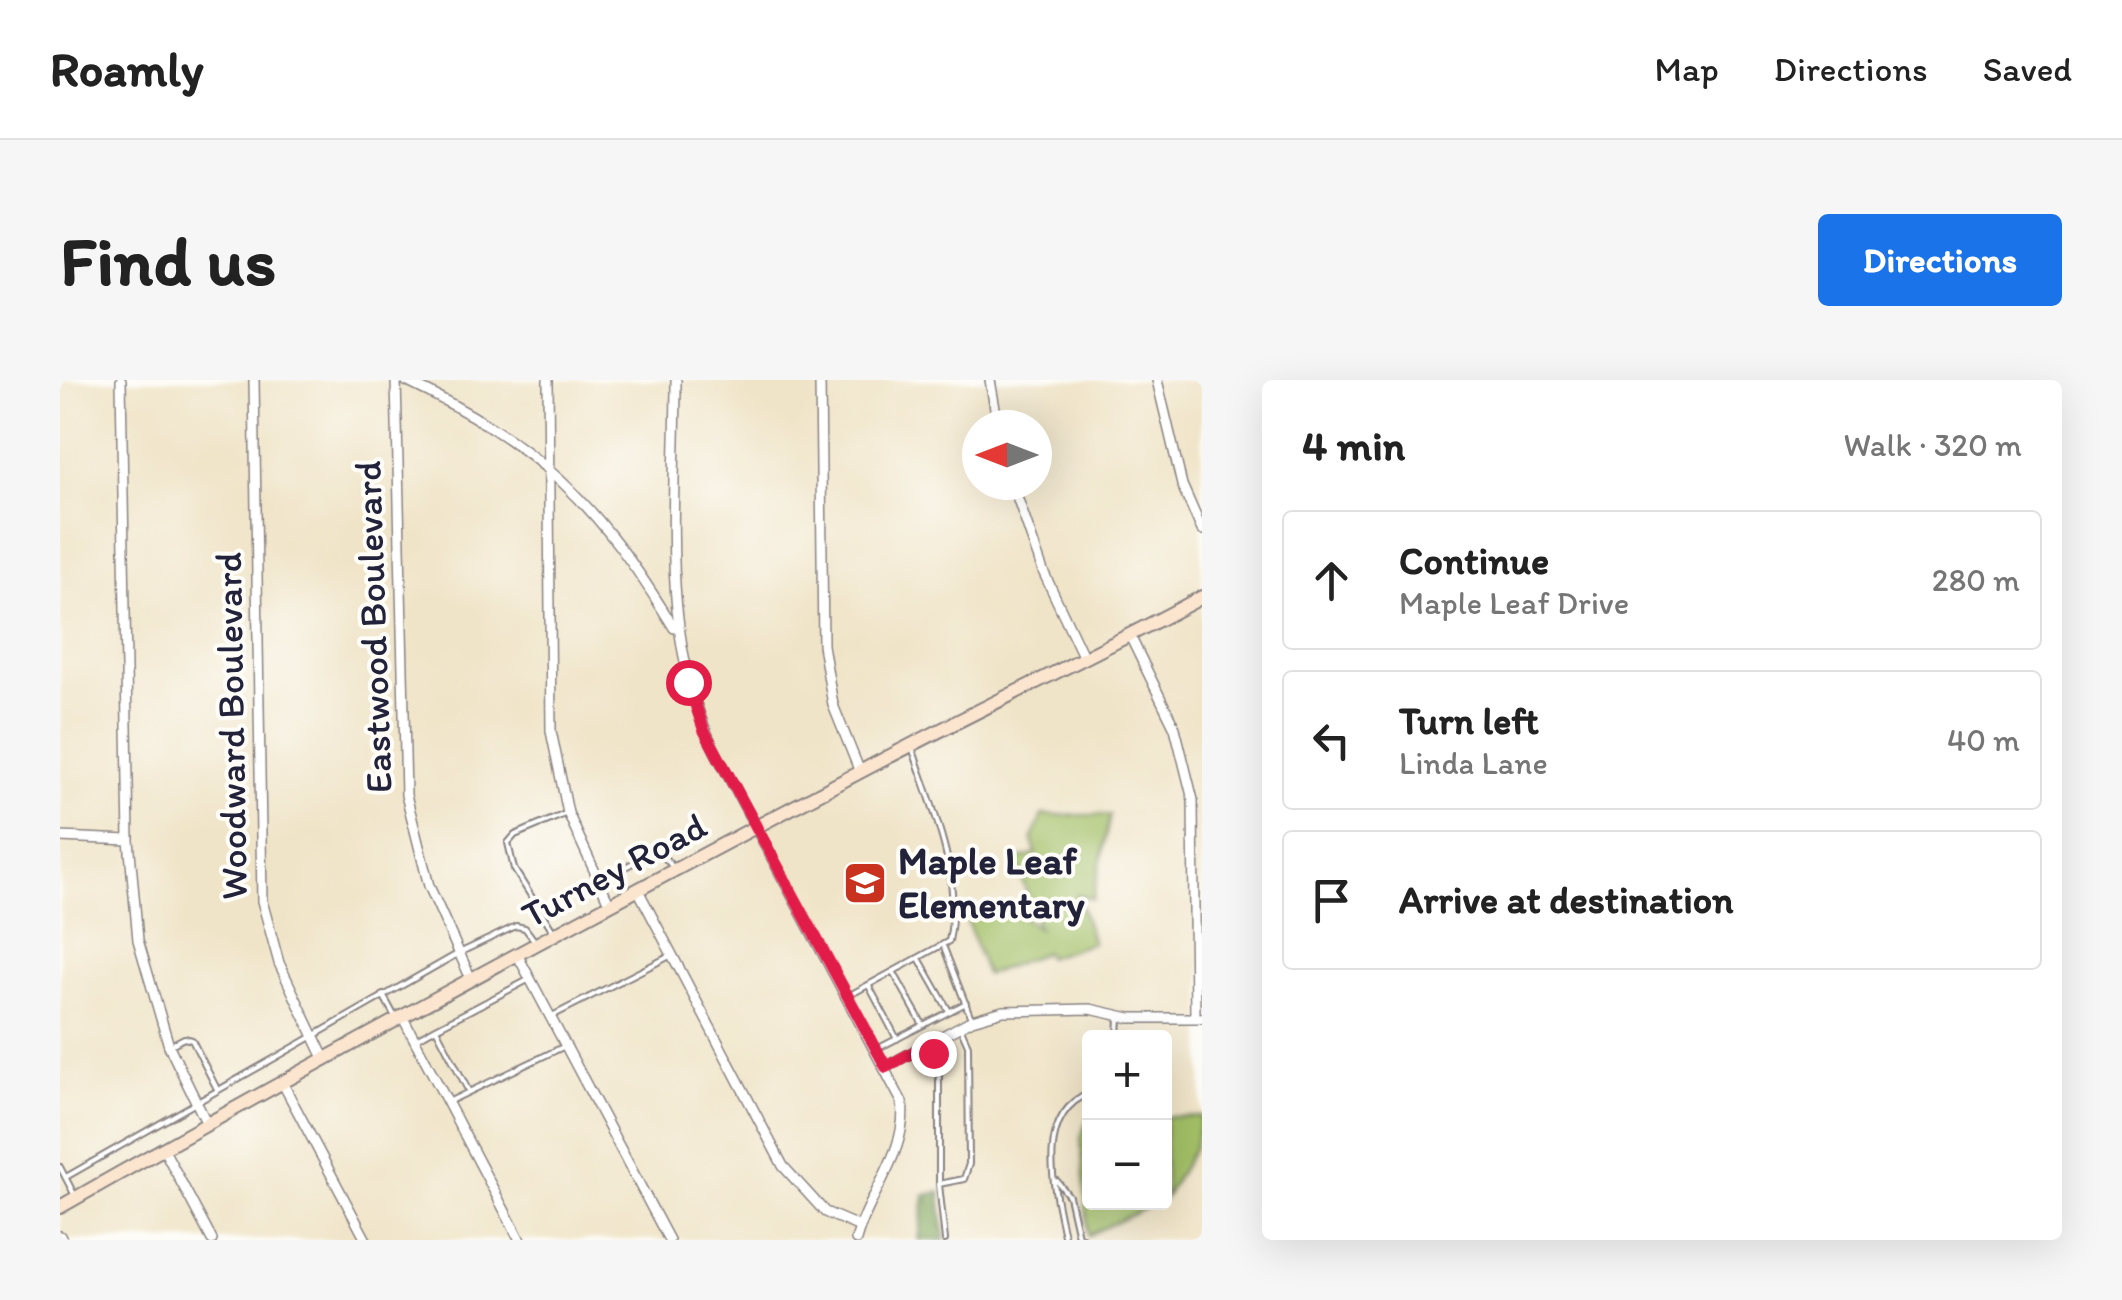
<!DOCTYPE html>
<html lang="en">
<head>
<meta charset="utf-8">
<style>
	:root { --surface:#fff; --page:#f6f6f6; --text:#222; --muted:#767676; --line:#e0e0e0; --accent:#1a73e8 }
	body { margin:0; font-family:Itim,sans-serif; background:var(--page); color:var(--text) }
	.controls { position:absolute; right:30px; bottom:30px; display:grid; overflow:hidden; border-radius:10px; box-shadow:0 10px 40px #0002 }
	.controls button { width:90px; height:90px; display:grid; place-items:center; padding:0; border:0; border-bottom:2px solid var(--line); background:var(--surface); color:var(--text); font:50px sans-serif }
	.compass { position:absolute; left:902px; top:30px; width:90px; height:90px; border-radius:50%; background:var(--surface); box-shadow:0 10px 40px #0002; rotate:270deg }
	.stop { position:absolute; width:30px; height:30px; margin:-22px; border:8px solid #e11d48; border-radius:50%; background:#fff }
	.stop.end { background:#e11d48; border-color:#fff; box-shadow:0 2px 10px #0008 }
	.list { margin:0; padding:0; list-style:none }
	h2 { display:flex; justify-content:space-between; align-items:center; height:130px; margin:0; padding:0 40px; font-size:42px }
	h2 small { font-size:32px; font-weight:400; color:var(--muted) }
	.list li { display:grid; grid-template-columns:65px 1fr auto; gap:30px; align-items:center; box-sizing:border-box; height:140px; margin:0 20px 20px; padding:0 20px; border:2px solid var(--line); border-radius:10px }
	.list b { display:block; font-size:38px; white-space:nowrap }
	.list p { margin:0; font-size:32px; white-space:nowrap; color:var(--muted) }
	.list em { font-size:32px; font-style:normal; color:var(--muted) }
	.icon { flex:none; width:55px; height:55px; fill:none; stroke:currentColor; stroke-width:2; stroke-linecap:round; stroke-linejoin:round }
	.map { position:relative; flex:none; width:1142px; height:860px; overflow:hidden; border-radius:10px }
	header { display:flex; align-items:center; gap:60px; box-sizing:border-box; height:140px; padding:0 50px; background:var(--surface); border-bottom:2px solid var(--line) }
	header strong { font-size:48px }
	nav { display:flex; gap:55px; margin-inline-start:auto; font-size:35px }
	.intro { display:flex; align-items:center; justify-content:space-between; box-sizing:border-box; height:240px; padding:0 60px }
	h1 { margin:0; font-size:70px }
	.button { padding:25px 45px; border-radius:10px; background:var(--accent); color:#fff; font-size:35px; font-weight:700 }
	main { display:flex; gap:60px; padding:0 60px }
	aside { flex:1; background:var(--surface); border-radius:10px; box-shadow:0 10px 40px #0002 }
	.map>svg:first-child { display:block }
	.forest { fill:url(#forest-crowns); stroke:#52644b; stroke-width:2.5 }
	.park { fill:#a3bf66; stroke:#627050; stroke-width:2.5 }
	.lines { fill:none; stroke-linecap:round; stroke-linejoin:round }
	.service-casing { stroke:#898382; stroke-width:8 }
	.minor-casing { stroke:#898382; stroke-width:12 }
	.secondary-casing { stroke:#898382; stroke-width:16 }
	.service { stroke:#fff; stroke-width:4 }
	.minor { stroke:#fff; stroke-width:9 }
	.secondary { stroke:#fbe5cf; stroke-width:12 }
	.route { stroke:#e11d48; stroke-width:12 }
	.labels { text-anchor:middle; stroke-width:8; stroke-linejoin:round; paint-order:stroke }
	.street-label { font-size:38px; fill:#22223b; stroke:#fdfcf7 }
	.poi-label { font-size:38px; font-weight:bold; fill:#22223b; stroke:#fdfcf7; text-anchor:start }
</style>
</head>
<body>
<header>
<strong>Roamly</strong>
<nav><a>Map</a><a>Directions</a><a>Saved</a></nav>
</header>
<div class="intro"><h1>Find us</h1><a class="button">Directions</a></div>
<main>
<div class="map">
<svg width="1142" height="860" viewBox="0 0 1142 860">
	<defs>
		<pattern id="forest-crowns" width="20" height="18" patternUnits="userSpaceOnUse" patternTransform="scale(2.5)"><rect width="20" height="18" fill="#82a65b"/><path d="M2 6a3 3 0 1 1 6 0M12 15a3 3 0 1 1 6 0" fill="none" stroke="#6a874c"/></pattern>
	</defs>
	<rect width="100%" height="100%" fill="#fdfcf7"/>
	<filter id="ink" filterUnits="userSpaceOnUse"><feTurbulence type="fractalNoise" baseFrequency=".01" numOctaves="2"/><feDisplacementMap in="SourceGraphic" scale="20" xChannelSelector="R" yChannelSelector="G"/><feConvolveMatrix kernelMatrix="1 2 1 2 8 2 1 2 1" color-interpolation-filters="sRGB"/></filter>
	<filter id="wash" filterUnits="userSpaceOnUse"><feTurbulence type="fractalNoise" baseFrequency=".0048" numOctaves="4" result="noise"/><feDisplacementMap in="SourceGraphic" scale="40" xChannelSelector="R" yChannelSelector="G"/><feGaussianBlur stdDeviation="2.25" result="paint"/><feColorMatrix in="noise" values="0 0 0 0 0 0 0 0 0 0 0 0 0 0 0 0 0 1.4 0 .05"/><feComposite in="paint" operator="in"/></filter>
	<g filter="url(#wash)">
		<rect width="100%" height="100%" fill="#f0e4c8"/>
		<path class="forest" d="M880,812l5,48h-26l6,-45z"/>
		<path class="park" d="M982,435h68l-17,84 -16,-4 16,48 -46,15 -2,-6 -59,23 -22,-63 48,-3 26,19 -22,-68 20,-6 -4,-14z
			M1141,736l-7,32 -29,50v-81z
			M1027,740l3,82 67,1 -69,32 -7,-97z"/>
	</g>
	<g filter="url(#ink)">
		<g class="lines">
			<g class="service-casing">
				<path id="service" d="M539,501l47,-25 16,-1 10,11
					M493,551l-39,-62 -6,-26 7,-8 50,-21
					M884,568l27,70
					M860,580l29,51
					M834,593l29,52
					M809,606l28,53
					M323,615l11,20
					M788,616l101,-55c14,-66 -16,-130 -36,-191
					M494,635l116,-59
					M358,658l18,-10
					M1058,658l1,-22
					M866,665l13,20v119l25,-5 5,-15 -1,-119 -8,-18
					M109,666l15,-8 8,2 25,49
					M817,669l89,-46
					M409,712l-33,-64 92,-48
					M388,722l117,-56
					M0,787l14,27
					M6,797l393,-224 57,-27 9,2 9,12
					M997,801l12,15 9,40 8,4
					M879,804l6,56
					M1005,860c-10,-47 -32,-125 25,-147"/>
			</g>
			<g class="minor-casing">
				<path id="minor" d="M61,0l8,460 9,100 31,106 37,76
					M194,0l8,521 17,62 45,95
					M336,0l10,415 23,91 42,93
					M344,0c134,64 193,121 270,248
					M488,0l3,351 17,82 42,92
					M616,0c0,125 -18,258 40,373l186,349c7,48 -34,92 -46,138
					M760,0l3,265 10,60 27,67
					M930,0l8,45
					M1097,0l25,105 20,45
					M953,105l30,86 41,87
					M1070,256l45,92 18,72 2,218
					M0,457l69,3
					M578,510l145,276 42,46 35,15
					M458,576l151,284
					M342,636l118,224
					M825,687l87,-47 31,-9 87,-2 40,9h72
					M222,702l84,158
					M103,768l49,92
					M0,856l2,4"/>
			</g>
			<g class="secondary-casing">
				<path id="secondary" d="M0,827c263,-150 530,-293 798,-434 114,-61 231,-115 344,-176"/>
			</g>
			<use href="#service" class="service"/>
			<use href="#minor" class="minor"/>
			<use href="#secondary" class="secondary"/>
		</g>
	</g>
	<g class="lines" filter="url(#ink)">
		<path class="route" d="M628,302l16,48 182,337 40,-22 7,8"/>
	</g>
	<defs>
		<g id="school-square" transform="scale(2.25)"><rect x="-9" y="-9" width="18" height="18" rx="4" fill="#c8321e" stroke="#fdfcf7"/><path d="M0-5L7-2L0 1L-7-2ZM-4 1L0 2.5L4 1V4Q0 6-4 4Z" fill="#fff"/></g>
	</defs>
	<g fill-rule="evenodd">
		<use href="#school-square" x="805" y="503"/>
	</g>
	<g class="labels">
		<g class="street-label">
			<text transform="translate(313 247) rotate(-92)" y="13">Eastwood Boulevard</text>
			<text transform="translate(171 346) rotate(-91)" y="13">Woodward Boulevard</text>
			<text transform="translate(554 490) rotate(-28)" y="13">Turney Road</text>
		</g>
		<g class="poi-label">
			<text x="838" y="494">Maple Leaf<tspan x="838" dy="44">Elementary</tspan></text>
		</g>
	</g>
</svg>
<div class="controls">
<button>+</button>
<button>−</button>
</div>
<svg class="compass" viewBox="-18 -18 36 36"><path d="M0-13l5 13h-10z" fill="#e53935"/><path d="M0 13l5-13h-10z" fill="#767676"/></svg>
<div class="stop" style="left:628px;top:302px"></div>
<div class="stop end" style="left:873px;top:673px"></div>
</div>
<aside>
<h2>4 min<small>Walk · 320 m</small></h2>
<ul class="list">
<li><svg class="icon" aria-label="ahead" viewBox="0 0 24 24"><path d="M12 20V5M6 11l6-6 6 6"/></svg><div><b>Continue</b><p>Maple Leaf Drive</p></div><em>280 m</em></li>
<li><svg class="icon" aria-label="left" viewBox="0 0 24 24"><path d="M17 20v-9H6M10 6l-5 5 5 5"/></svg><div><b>Turn left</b><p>Linda Lane</p></div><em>40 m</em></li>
<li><svg class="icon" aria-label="arrive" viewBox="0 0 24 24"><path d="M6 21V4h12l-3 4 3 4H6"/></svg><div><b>Arrive at destination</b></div></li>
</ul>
</aside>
</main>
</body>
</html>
